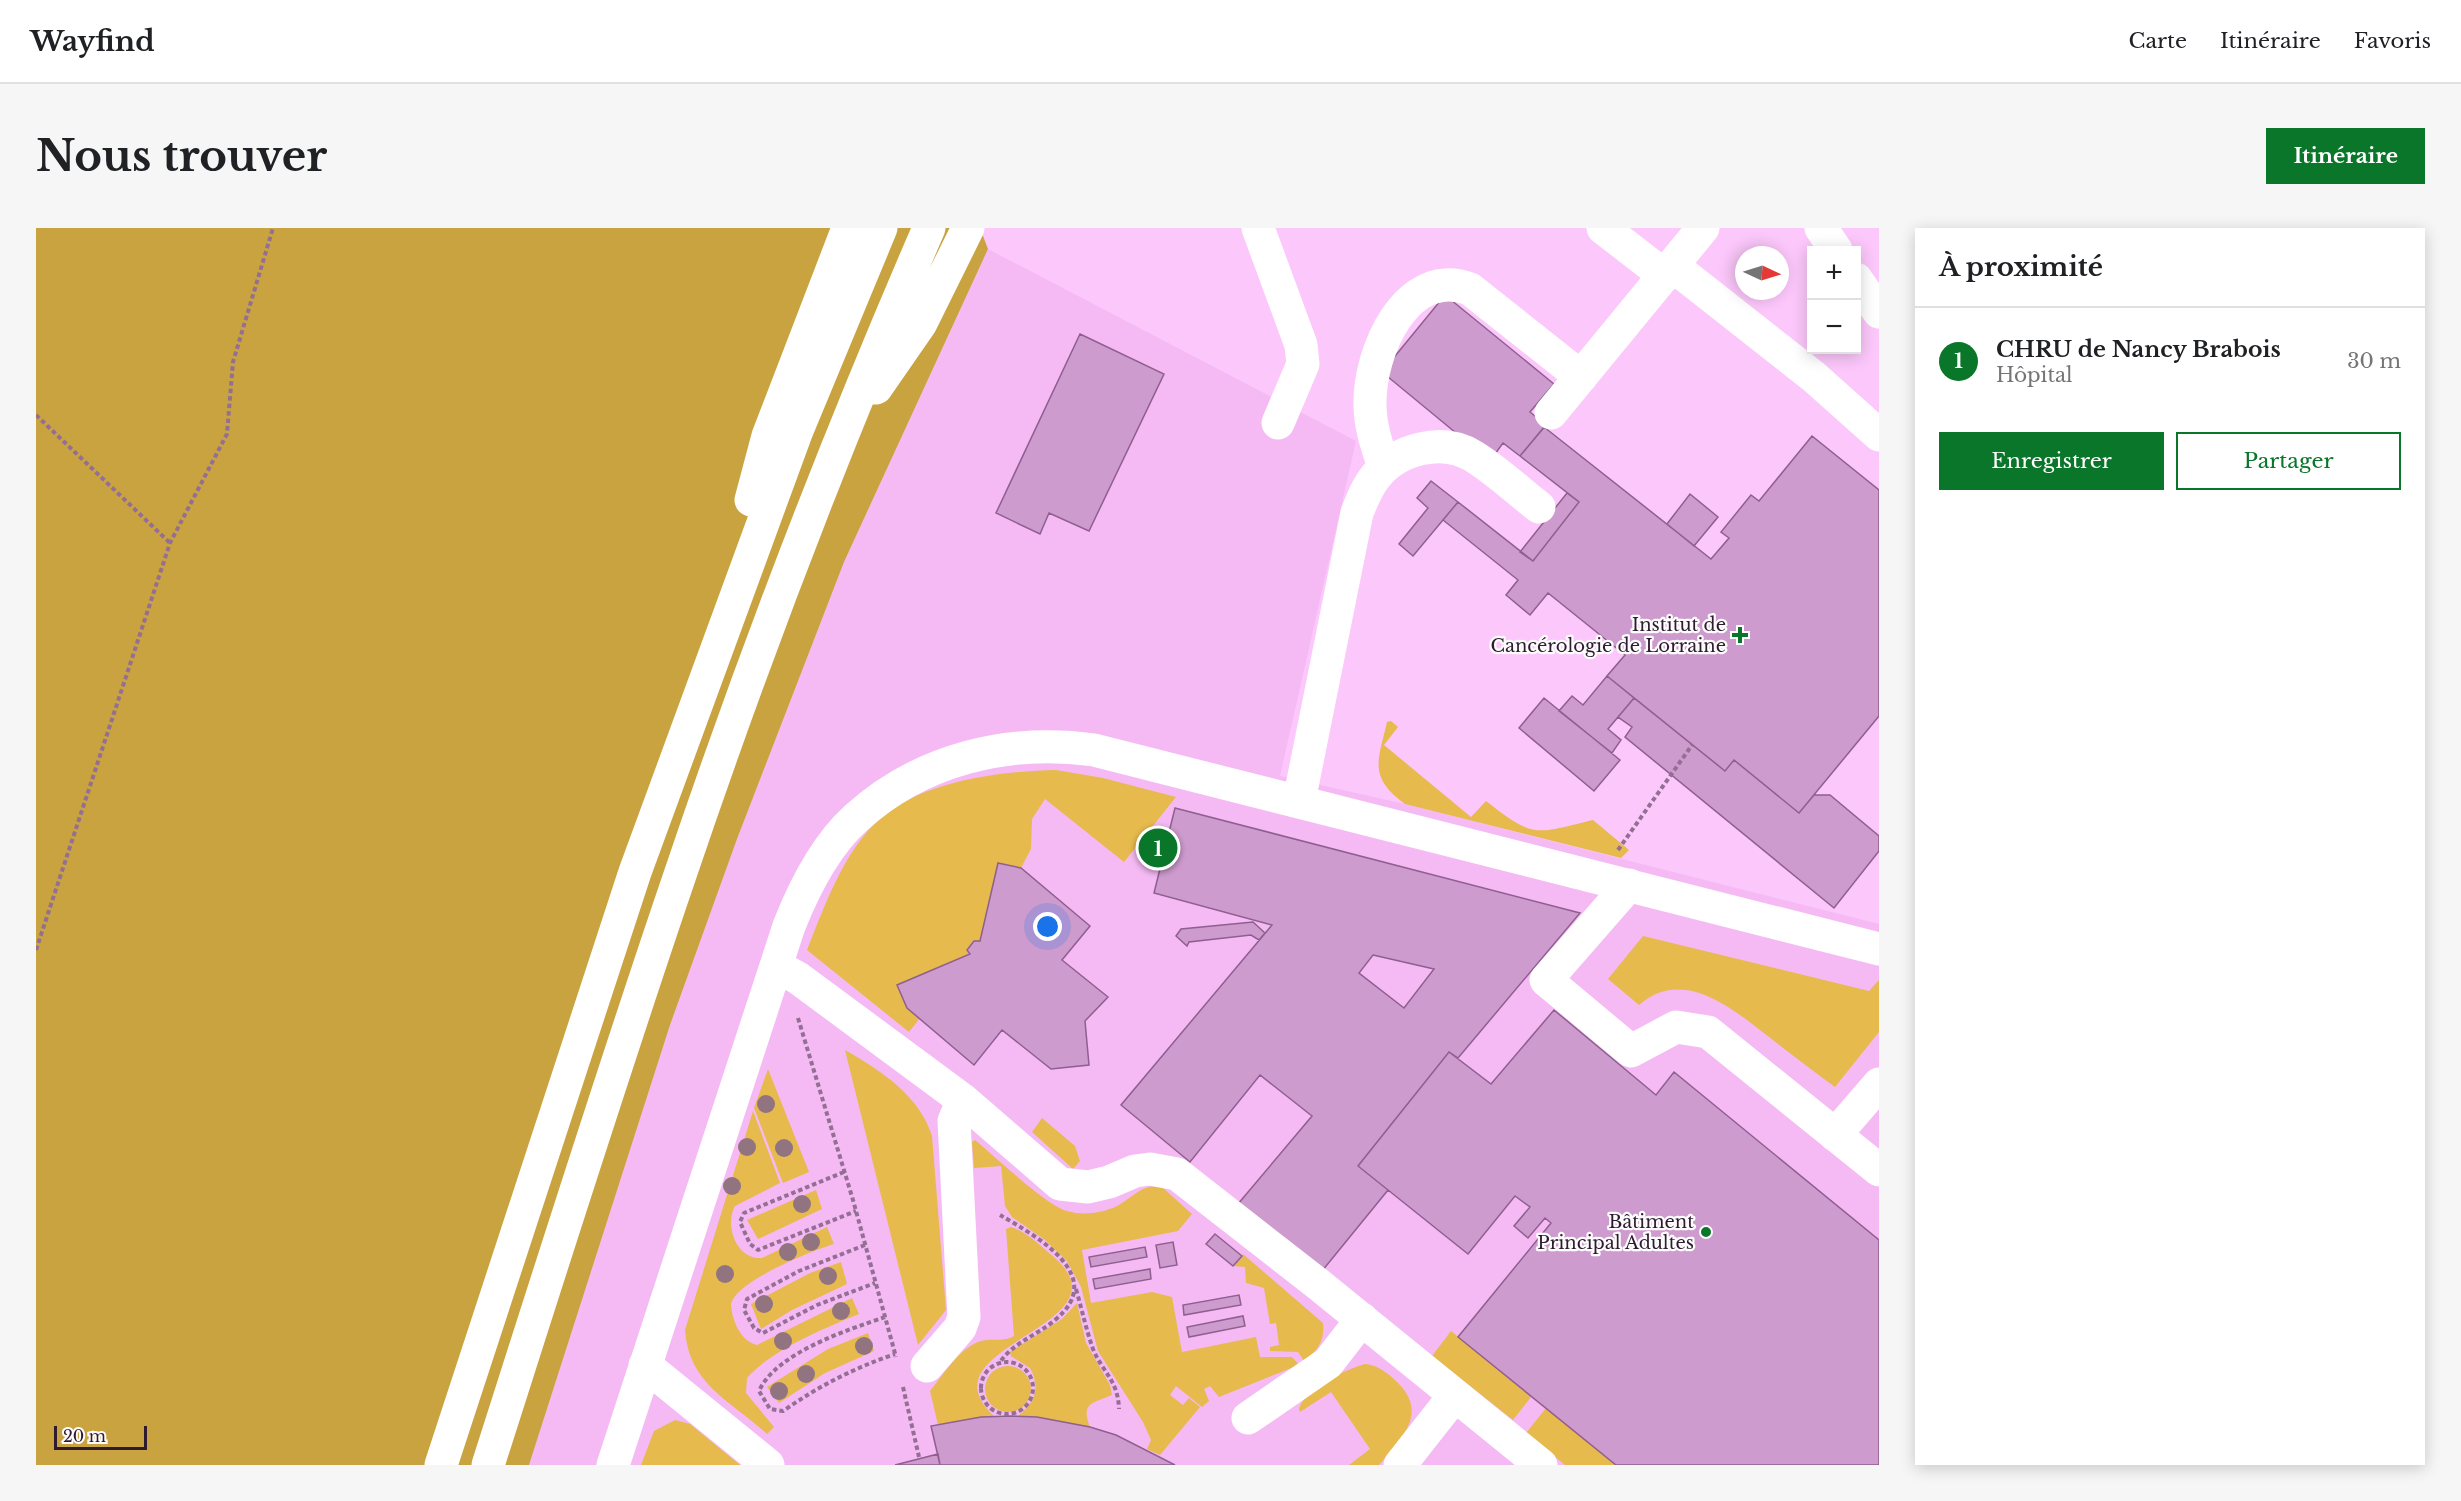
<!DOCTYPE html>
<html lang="fr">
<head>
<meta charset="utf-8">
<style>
	:root { --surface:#fff; --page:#f6f6f6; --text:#202124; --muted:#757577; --line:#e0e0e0; --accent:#0a762a }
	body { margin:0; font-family:"Libre Baskerville",serif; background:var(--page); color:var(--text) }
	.controls { position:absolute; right:18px; top:18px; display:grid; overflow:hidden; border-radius:0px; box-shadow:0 3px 15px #0003 }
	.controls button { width:54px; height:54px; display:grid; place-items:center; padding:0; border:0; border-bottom:2px solid var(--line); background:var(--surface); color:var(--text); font:30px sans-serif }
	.compass { position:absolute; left:1699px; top:18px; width:54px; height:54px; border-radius:50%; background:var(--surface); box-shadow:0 3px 15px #0003; rotate:94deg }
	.scale { position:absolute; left:18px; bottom:15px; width:93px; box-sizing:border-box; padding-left:6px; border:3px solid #2f1b2f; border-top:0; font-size:16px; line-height:21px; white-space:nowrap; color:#2f1b2f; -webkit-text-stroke:4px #fcfcfc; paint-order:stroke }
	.you { position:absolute; left:1012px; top:699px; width:21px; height:21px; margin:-15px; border:4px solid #fff; border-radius:50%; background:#1a73e8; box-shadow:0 0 0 9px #1a73e833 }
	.badge { display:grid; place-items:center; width:39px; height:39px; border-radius:50%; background:var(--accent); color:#fff; font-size:20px; font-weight:700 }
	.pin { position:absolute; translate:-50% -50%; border:3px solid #fff; box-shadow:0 2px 6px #0006 }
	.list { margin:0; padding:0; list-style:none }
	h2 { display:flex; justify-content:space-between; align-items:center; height:78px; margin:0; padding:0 24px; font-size:26px }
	h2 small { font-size:20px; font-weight:400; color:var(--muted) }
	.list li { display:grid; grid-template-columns:39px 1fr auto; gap:18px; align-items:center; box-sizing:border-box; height:108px; padding:0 24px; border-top:2px solid var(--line) }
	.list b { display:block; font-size:22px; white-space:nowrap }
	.list p { margin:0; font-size:20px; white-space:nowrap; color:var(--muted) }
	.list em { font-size:20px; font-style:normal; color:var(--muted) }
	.actions { display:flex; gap:12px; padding:18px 24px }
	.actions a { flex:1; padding:14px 0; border:2px solid var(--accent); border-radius:0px; text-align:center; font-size:21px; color:var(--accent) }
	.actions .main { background:var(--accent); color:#fff }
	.map { position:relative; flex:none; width:1843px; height:1237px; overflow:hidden; border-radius:0px }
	header { display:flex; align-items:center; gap:36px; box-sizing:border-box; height:84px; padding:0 30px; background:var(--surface); border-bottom:2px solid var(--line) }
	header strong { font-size:28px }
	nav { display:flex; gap:33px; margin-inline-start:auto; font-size:21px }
	.intro { display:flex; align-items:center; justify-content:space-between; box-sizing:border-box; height:144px; padding:0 36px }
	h1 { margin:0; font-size:42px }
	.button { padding:15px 27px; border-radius:0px; background:var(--accent); color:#fff; font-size:21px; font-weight:700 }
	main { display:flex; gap:36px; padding:0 36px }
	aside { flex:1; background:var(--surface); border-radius:0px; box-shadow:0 3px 15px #0003 }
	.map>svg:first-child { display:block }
	.built { fill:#f5baf4 }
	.green { fill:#e6ba4d }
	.forest { fill:#caa341 }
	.building { fill:#ce9bce; stroke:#8f5f8f; stroke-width:1.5; fill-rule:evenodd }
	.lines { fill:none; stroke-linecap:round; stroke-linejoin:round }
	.path { stroke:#936f93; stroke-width:4; stroke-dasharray:4.5 3; stroke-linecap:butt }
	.minor { stroke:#fff; stroke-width:33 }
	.highway { stroke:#fff; stroke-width:33 }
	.tree { fill:#917480 }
	.poi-dot { fill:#0a762a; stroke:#fcfcfc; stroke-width:2 }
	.labels { text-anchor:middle; stroke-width:4.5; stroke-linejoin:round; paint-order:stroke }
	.poi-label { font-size:18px; fill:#2f1b2f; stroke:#fcfcfc; text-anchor:end }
</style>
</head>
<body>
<header>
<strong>Wayfind</strong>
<nav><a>Carte</a><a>Itinéraire</a><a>Favoris</a></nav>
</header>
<div class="intro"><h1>Nous trouver</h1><a class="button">Itinéraire</a></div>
<main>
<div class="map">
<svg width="1843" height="1237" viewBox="0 0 1843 1237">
	<rect width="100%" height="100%" fill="#fcc7fb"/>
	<path class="built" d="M952,21l368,192 -76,335 125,28 474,120v541h-1350l141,-440 67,-186 107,-277z"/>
	<path class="green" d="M1355,493l7,6 -14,18 87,72 15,-16c49,38 48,33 107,19l36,30 -8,8 -216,-54c-37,-27 -27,-43 -18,-82z
		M1020,542l47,8 73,19 -52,65 -79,-63 -13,20 -1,30 -10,19 -22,-5 -19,78h-7l-6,9 3,4 -73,31 10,23 13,10 -11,14 -102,-82c18,-45 37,-100 74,-132 42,-37 121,-47 175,-48z
		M1607,708l226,55 10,-11v52l-44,55c-22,-16 -44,-33 -66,-50 -36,-28 -86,-71 -130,-32l-31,-26z
		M809,822c35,20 75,46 87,86l14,174 -28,35z
		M732,841l41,103 -26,11 -29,-75z
		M717,883l27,72 -45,23c-11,20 2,54 27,52l65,-31 7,17c-23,7 -98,37 -103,60 1,16 9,37 26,41l95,-47 7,16c-34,14 -88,36 -112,64l-1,15 28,34 -7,7c-37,-34 -78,-49 -82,-104z
		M1006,890l33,28 5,15 -7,8 -41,-37z
		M939,912c21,17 69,64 92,71 17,5 35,2 50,-5 17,-9 25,-23 45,-19l30,27 -14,17 -96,19 9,53 61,-11 20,5 10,55 74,-15 4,20h32l7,8 -80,32 -9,-11 -6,3 5,12 -7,6 -26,-21 -6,9 13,10 6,-7 11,9 -40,48 -13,-6 4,-9 -8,-18 -45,-71 -17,-64 -14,-26 -22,-21 -33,-23 -7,-11 -4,-40 -27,2 -2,-26z
		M780,962l6,19 -64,30 -11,-19z
		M975,999c15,4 33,22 45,32 74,68 -138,87 -62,157l-56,9 -8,-34c13,-16 30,-44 51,-50 10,-3 24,1 33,-5l-8,-107z
		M1207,1026l80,69c2,18 -5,27 -19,38l-6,-9 -28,-1v-4l9,-2 -3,-22 -6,1 -6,-36 -18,-5 -1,-16 -12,-1z
		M805,1034l6,22 -55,26 -31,19 -10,-25 59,-31z
		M1041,1075l9,40 24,42 2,10c-18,8 -32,7 -22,32l-72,-11c17,-13 23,-28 12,-48l-19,-12 -1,-4 52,-33z
		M1415,1103l80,66 -18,23 -81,-64z
		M832,1105l6,18 -49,22 -46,30 -12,-16 61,-38z
		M1329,1136c13,1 24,10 32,18 33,32 3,57 -18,83h-30l21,-16 -39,-57 -31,20 -1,-3c6,-21 46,-39 66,-45z
		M949 1161a23 23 0 1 1 46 0a23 23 0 1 1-46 0Z
		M1510,1180l70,57h-51l-39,-32z
		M639,1192l15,4 50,41h-99l13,-34z"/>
	<path class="forest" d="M0,0h944l8,21 -144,313 -107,277 -67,186 -141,440h-493z"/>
	<path class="building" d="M1409,67l109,89 -24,28 16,13 -26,31 -17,-13 -13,18 -108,-89z
		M1044,106l84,40 -75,157 -40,-18 -9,21 -44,-21z
		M1508,199l167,132 18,-21 -8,-6 30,-37 8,6 53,-65 67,54v226l-80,97 -65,-53 -9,11 -118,-95 18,-21 -77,-62 -18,22 -24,-20 12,-15 -75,-60 15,-18 75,59 46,-59 -59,-46z
		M1395,253l27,21 -45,54 -14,-12 29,-36 -11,-10z
		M1531,265l12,9 -46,59 -13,-9z
		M1654,266l28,23 -24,29 -27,-22z
		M1571,448l27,22 -26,31 13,11 -9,13 -53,-42 13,-15 11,9z
		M1508,470l76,62 -26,31 -75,-63z
		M1598,470l91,73 9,-11 65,53 15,-18h16l49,41v15l-45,57 -209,-171 7,-10 -14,-10z
		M1139,580l405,105 -122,145 -9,-6 -91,114 30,24 -66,81 -84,-67 74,-88 -52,-41 -70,87 -69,-57 151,-180 -118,-32zM1337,727l61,14 -30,39 -45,-35z
		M962,635l23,5 69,58 -28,34 46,37 -23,24 4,44 -38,4 -49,-39 -28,35 -67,-57 -10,-23 73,-31 -3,-4 7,-9h6z
		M1217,694l12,11 -6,7 -8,-5 -62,7 -2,4 -11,-10 5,-7z
		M1518,782l102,85 18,-23 205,168v225h-263l-158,-128 93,-114 -6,-5 -17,20 -14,-12 16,-19 -15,-11 -47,58 -110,-88 91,-114 42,32z
		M1179,1006l27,22 -9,10 -27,-22z
		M1137,1014l4,23 -17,3 -4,-23z
		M1109,1019l2,10 -56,10 -2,-10z
		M1114,1041l1,10 -56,10 -2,-10z
		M1203,1067l2,10 -57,10 -1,-10z
		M1207,1088l2,10 -56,11 -2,-10z
		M976,1188l25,1 53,10 26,8 59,30h-235l-9,-39 50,-9z
		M902,1226l2,11h-45z"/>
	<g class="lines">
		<path class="path" d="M0,187l134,128
			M1582,622l74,-105
			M0,722l134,-407 57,-109 6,-72 40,-134
			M762,790l55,182 43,157
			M808,944l-100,41 -4,9 10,22 8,6 98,-39
			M964,987c36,21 109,61 55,105 -19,16 -41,22 -55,42
			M829,1017l-66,26 -52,28 -3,11 10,18 9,5 54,-28 58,-22
			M1040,1061c6,21 10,40 17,60 10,24 25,31 26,60
			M849,1089c-38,13 -109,36 -126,74l11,18 13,2c36,-25 71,-43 112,-57
			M945 1160a26 26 0 1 1 52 0a26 26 0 1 1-52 0Z
			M867,1159l16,70"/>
		<path class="minor" d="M1222,0l43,117 2,19 -25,59
			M1567,0l62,48
			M1785,0l15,22
			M1637,38l141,111 65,58
			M1820,51l23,33
			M1515,185l152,-185
			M1348,239c-7,-21 -14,-40 -14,-63 -1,-51 36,-139 100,-115l111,88
			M1263,573l58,-288c5,-13 10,-26 19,-37 22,-27 66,-39 97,-20 23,14 44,34 66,51
			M1593,657l-83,95 85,71 45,-24 32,5 171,138
			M740,738l22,12 165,122 97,84 28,3 21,-5 26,-11 15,-2 27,5 141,110 223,181
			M1799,907l44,-51
			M609,1137l123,100
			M891,1138l33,-38 4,-11 -10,-196 9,-21
			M1212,1190l80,-55 34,-44
			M577,1237l176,-539c15,-38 36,-80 67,-108 65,-59 152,-80 238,-68l785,199
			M1364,1237l55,-70"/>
		<path class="highway" d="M840,160l45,-65 47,-95
			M715,272l17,-64 80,-208
			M405,1237l194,-593 161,-439 85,-205
			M452,1237c63,-197 125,-394 192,-590 74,-219 157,-435 249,-647"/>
	</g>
	<g class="tree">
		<circle cx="730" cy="876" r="9"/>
		<circle cx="711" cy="919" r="9"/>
		<circle cx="748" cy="920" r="9"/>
		<circle cx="696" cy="958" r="9"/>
		<circle cx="766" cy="976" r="9"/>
		<circle cx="775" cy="1014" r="9"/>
		<circle cx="752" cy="1024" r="9"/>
		<circle cx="689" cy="1046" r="9"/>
		<circle cx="792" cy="1048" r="9"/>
		<circle cx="728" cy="1076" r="9"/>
		<circle cx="805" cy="1083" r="9"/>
		<circle cx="747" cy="1113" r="9"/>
		<circle cx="828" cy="1118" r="9"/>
		<circle cx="770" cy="1146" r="9"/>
		<circle cx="743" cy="1163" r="9"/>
	</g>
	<g class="poi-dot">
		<path d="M1701 398h6v6h6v6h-6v6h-6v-6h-6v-6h6z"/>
		<circle cx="1670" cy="1004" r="6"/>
	</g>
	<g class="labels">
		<g class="poi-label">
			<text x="1690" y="403">Institut de<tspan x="1690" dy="21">Cancérologie de Lorraine</tspan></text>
			<text x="1658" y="1000">Bâtiment<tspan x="1658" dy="21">Principal Adultes</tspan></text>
		</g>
	</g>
</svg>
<div class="controls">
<button>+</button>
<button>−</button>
</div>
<svg class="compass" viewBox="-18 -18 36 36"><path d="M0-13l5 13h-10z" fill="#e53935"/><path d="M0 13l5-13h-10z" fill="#757577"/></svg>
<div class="scale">20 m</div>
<div class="you"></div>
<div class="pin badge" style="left:1122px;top:620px">1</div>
</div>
<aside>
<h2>À proximité<small></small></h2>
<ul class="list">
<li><span class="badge">1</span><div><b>CHRU de Nancy Brabois</b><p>Hôpital</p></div><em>30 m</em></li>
</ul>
<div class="actions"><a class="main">Enregistrer</a><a>Partager</a></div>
</aside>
</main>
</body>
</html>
